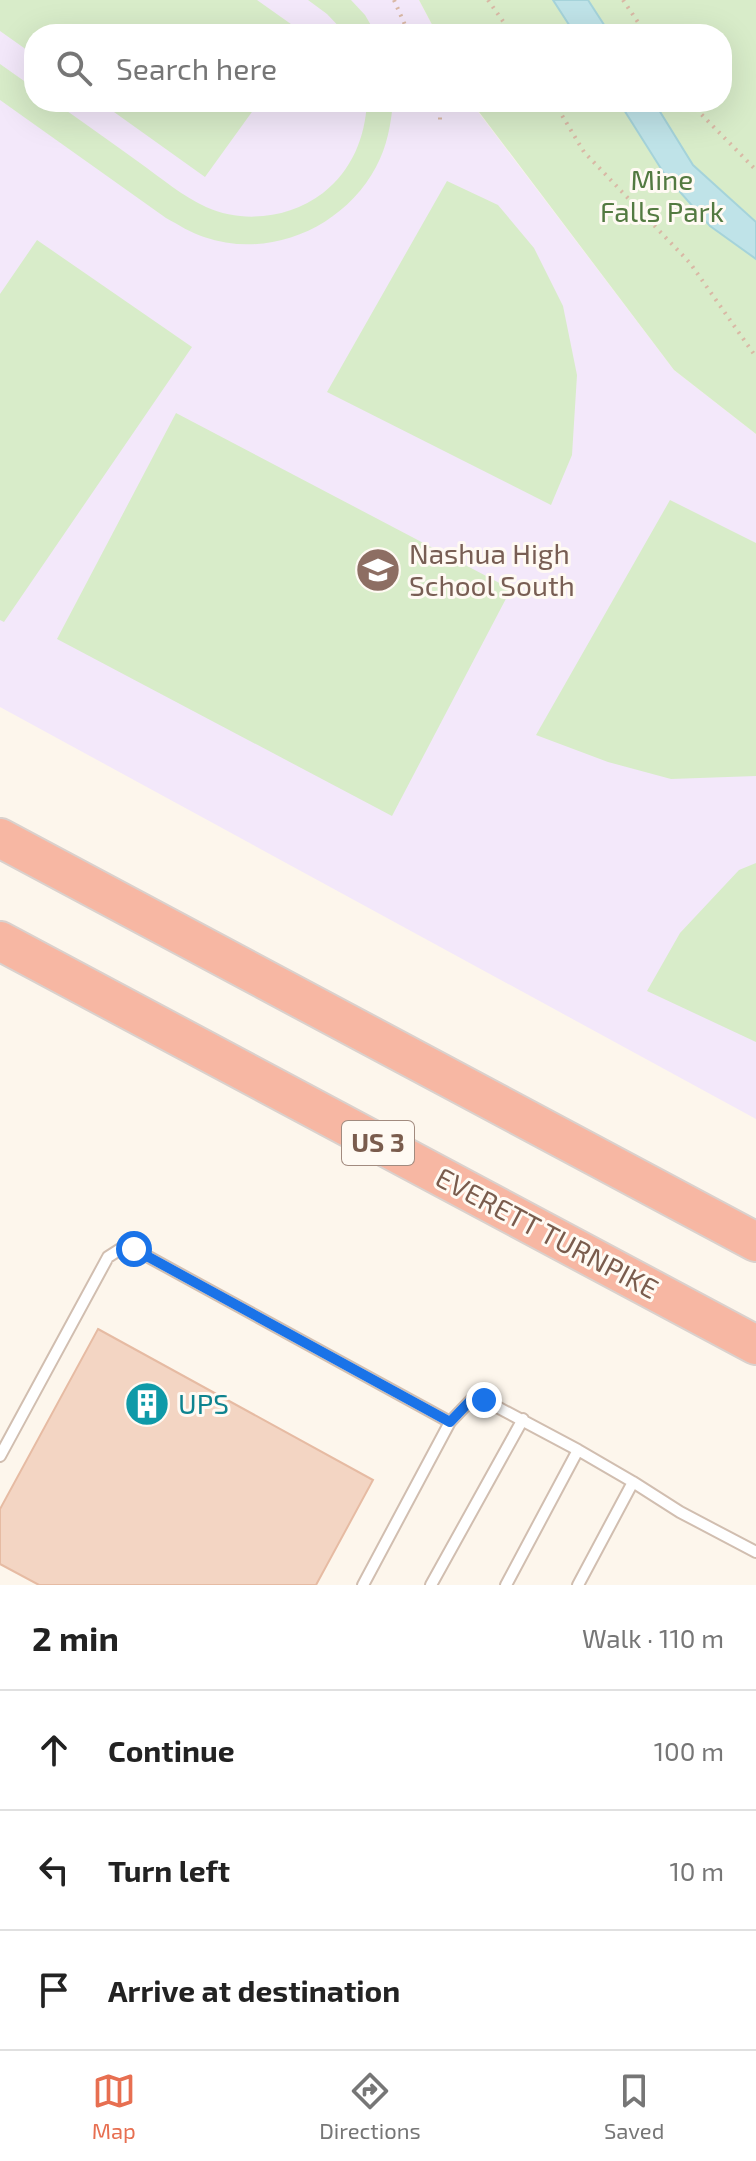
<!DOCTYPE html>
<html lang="en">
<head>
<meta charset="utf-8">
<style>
	:root { --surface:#fff; --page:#f6f6f6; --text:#222; --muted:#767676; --line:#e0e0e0; --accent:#e76f51 }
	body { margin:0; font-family:"Exo 2",sans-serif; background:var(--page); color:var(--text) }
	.stop { position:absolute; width:24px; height:24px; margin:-18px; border:6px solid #1a73e8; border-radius:50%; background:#fff }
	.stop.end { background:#1a73e8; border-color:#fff; box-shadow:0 2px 8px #0008 }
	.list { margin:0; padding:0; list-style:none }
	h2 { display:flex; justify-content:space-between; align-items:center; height:104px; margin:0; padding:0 32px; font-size:34px }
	h2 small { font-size:26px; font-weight:400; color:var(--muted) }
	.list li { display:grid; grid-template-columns:52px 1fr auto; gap:24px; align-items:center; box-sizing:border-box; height:120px; padding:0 32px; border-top:2px solid var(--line) }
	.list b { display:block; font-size:30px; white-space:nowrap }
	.list em { font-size:26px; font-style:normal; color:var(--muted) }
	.icon { flex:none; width:44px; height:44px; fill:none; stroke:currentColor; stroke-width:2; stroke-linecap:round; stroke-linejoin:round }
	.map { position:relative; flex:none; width:756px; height:1585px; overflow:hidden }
	.search { position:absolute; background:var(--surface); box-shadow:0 8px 32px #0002; left:24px; right:24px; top:24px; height:88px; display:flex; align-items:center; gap:20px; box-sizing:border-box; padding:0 28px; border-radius:32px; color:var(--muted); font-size:30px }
	.sheet { height:464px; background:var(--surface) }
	nav { display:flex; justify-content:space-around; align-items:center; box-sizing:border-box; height:112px; border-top:2px solid var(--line); background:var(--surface); font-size:22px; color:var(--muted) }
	nav a { display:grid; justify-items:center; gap:4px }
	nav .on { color:var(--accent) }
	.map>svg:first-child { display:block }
	.education { fill:#f3e8fa }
	.green { fill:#d8ecc9 }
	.water { fill:#bfe3e8; stroke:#a5d3da; stroke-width:2 }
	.building { fill:#f3d5c3; stroke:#e6bba3; stroke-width:2 }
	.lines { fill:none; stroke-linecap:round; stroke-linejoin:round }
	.lane-casing { stroke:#d1beb0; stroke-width:14 }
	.highway-casing { stroke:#dad1cd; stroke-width:42 }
	.path { stroke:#d9b8a5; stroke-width:4; stroke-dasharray:2 6; stroke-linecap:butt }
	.lane { stroke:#fff; stroke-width:10 }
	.highway { stroke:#f7b7a3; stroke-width:38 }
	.route { stroke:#1a73e8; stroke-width:10 }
	.labels { text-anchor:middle; stroke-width:6; stroke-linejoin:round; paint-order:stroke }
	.shield { fill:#fffaf3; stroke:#a28b7f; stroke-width:2 }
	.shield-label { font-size:26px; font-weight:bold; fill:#7a5c4d }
	.park-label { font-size:28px; fill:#537a41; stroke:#fffaf3 }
	.education-label { font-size:28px; fill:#785e54; stroke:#fffaf3; text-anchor:start }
	.street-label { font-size:28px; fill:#7a5c4d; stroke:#fffaf3 }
	.culture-label { font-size:28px; fill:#0d838f; stroke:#fffaf3; text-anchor:start }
</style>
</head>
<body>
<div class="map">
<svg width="756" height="1585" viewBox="0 0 756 1585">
	<rect width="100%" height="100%" fill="#fdf6ec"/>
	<path class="education" d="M0,0h419l18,34h-403v68h439l6,11 195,257 82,64v685l-756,-412z"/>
	<path class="green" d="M0,0h257l48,34h-271v21l-34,-24z
		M308,0h43l14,15 11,19h-30l-19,-20z
		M419,0h337v434l-82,-64 -195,-258 -6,-10h249v-68h-285z
		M0,64l34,24v14h20c29,20 57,40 86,61 21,15 42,33 66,44 38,17 84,11 117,-14 29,-23 42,-55 44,-91h26c-2,22 -6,45 -17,65 -32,60 -106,93 -172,70 -13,-4 -25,-12 -38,-19l-166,-118z
		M100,102h159l-54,75z
		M447,181l51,24 36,43 29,58 14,69 -5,80 -21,50 -224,-113z
		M37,240l155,107 -188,275 -4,-2v-326z
		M176,413l335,176 -119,227 -335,-177z
		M670,500l86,43v233l-85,3 -63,-17 -72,-27z
		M756,863v179l-109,-51 33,-58 59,-63z"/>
	<path class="water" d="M553,0h35l22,34h-35z
		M619,102h35l39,63 63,57v37l-46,-33 -45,-51z"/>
	<path class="building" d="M98,1329l275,151 -57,105h-277l-39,-21v-55z"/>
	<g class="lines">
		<g class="lane-casing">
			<path id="lane" d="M578,1450l55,32
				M0,1456l108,-199 14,-9 12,1 316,173
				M363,1585l87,-163 21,-22h13l94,50 -72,135
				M431,1585l92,-166
				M578,1585l55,-103 47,30 76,40"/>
		</g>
		<g class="highway-casing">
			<path id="highway" d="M0,838l756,404
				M0,941l756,404"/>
		</g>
		<path class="path" d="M394,0l15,34
			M488,0l24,34
			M623,0l23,34
			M437,102l3,7v16
			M554,102l30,50 106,111 66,94
			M692,102l9,12 55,56"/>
		<use href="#lane" class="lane"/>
		<use href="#highway" class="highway"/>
	</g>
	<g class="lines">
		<path class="route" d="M134,1249l316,173 21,-22h13"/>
	</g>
	<defs>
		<g id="school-disc" transform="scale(2.3)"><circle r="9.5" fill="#8d6e63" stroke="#fffaf3"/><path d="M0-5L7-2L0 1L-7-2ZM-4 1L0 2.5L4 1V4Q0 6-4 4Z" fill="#fff"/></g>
		<g id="building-disc" transform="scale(2.3)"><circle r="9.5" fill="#0f9aa8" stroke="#fffaf3"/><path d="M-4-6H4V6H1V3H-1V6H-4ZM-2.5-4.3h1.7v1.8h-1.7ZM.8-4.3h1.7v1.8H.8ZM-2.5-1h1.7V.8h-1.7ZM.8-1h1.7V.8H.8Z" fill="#fff"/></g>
	</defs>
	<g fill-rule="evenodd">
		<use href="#school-disc" x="378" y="570"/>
		<use href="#building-disc" x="147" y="1404"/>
	</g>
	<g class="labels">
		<rect class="shield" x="342" y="1121" width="72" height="44" rx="6"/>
		<g class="shield-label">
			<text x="378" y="1152">US 3</text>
		</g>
		<g class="park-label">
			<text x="662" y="190">Mine<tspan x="662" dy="32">Falls Park</tspan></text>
		</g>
		<g class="education-label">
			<text x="409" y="564">Nashua High<tspan x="409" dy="32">School South</tspan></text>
		</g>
		<g class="street-label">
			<text transform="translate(547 1233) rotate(28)" y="10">EVERETT TURNPIKE</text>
		</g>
		<g class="culture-label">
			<text x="178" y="1414">UPS</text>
		</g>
	</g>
</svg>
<div class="stop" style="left:134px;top:1249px"></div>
<div class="stop end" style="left:484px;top:1400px"></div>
<div class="search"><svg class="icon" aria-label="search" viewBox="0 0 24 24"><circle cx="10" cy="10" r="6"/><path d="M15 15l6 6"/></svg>Search here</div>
</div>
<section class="sheet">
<h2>2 min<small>Walk · 110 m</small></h2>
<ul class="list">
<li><svg class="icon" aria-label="ahead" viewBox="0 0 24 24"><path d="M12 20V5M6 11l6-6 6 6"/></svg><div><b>Continue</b></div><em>100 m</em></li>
<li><svg class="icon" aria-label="left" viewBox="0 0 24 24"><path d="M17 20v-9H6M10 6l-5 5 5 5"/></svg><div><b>Turn left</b></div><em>10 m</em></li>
<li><svg class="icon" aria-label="arrive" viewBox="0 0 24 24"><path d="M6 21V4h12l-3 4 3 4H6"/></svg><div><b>Arrive at destination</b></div></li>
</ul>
</section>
<nav>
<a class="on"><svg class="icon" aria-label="map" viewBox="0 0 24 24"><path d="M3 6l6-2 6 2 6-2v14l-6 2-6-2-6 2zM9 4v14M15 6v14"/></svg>Map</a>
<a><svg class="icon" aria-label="directions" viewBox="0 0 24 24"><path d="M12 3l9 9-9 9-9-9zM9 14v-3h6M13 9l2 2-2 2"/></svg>Directions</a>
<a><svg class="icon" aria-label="saved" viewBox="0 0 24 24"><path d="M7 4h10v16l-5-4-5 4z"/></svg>Saved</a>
</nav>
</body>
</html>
